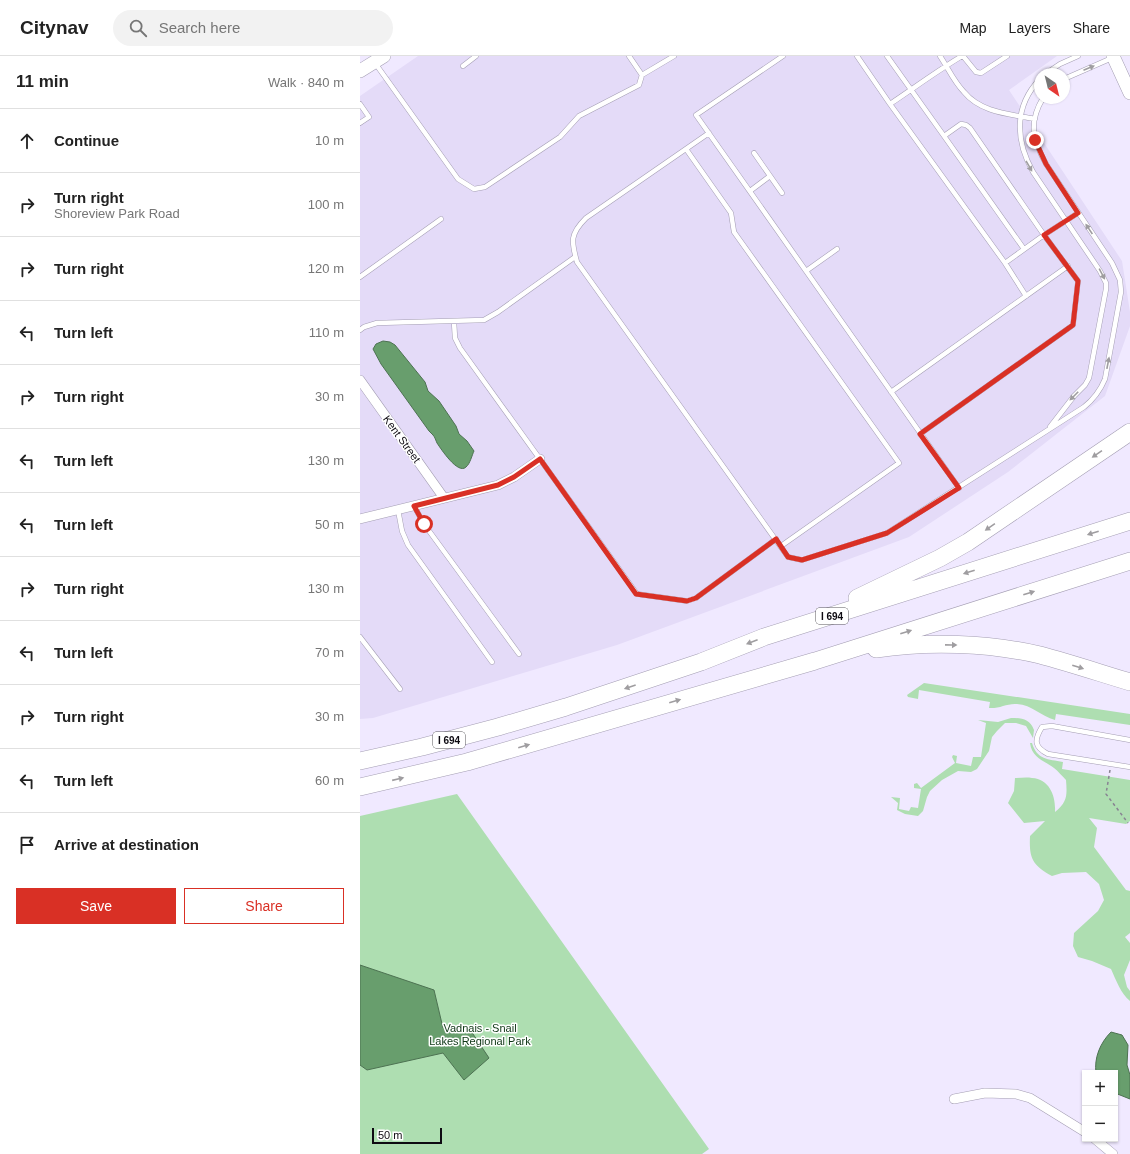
<!DOCTYPE html>
<html lang="en">
<head>
<meta charset="utf-8">
<style>
	:root { --surface:#fff; --page:#f2f2f2; --text:#222; --muted:#767676; --line:#e0e0e0; --accent:#d93025 }
	body { margin:0; font-family:Arial,sans-serif; background:var(--page); color:var(--text) }
	.controls { position:absolute; right:12px; bottom:12px; display:grid; overflow:hidden; border-radius:0px; box-shadow:0 1px 3px #0004 }
	.controls button { width:36px; height:36px; display:grid; place-items:center; padding:0; border:0; border-bottom:1px solid var(--line); background:var(--surface); color:var(--text); font:20px sans-serif }
	.compass { position:absolute; left:674px; top:12px; width:36px; height:36px; border-radius:50%; background:var(--surface); box-shadow:0 1px 3px #0004; rotate:145deg }
	.scale { position:absolute; left:12px; bottom:10px; width:70px; box-sizing:border-box; padding-left:4px; border:2px solid #0e0b12; border-top:0; font-size:11px; line-height:14px; white-space:nowrap; color:#0e0b12; -webkit-text-stroke:3px #fff; paint-order:stroke }
	.stop { position:absolute; width:12px; height:12px; margin:-9px; border:3px solid #d93025; border-radius:50%; background:#fff }
	.stop.end { background:#d93025; border-color:#fff; box-shadow:0 1px 4px #0008 }
	.list { margin:0; padding:0; list-style:none }
	h2 { display:flex; justify-content:space-between; align-items:center; height:52px; margin:0; padding:0 16px; font-size:17px }
	h2 small { font-size:13px; font-weight:400; color:var(--muted) }
	.list li { display:grid; grid-template-columns:26px 1fr auto; gap:12px; align-items:center; box-sizing:border-box; height:64px; padding:0 16px; border-top:1px solid var(--line) }
	.list b { display:block; font-size:15px; white-space:nowrap }
	.list p { margin:0; font-size:13px; white-space:nowrap; color:var(--muted) }
	.list em { font-size:13px; font-style:normal; color:var(--muted) }
	.actions { display:flex; gap:8px; padding:12px 16px }
	.actions a { flex:1; padding:9px 0; border:1px solid var(--accent); border-radius:0px; text-align:center; font-size:14px; color:var(--accent) }
	.actions .main { background:var(--accent); color:#fff }
	.icon { flex:none; width:22px; height:22px; fill:none; stroke:currentColor; stroke-width:2; stroke-linecap:round; stroke-linejoin:round }
	.map { position:relative; flex:none; width:770px; height:1098px; overflow:hidden }
	header { display:flex; align-items:center; gap:24px; box-sizing:border-box; height:56px; padding:0 20px; background:var(--surface); border-bottom:1px solid var(--line) }
	header strong { font-size:19px }
	nav { display:flex; gap:22px; margin-inline-start:auto; font-size:14px }
	.search { width:280px; height:36px; background:var(--page); display:flex; align-items:center; gap:10px; box-sizing:border-box; padding:0 14px; border-radius:22px; color:var(--muted); font-size:15px }
	main { display:flex }
	aside { flex:1; background:var(--surface) }
	.map>svg:first-child { display:block }
	.built { fill:#e4dbf8 }
	.green { fill:#aedeb1 }
	.water { fill:#689e6d; stroke:#4d7252 }
	.lines { fill:none; stroke-linecap:round; stroke-linejoin:round }
	.lane-casing { stroke:#a49eb3; stroke-width:5.5 }
	.street-casing { stroke:#a49eb3; stroke-width:10 }
	.secondary-casing { stroke:#a49eb3; stroke-width:14 }
	.highway-casing { stroke:#a49eb3; stroke-width:18 }
	.path { stroke:#888392; stroke-width:1.5; stroke-dasharray:3 3; stroke-linecap:butt }
	.lane { stroke:#fff; stroke-width:4.5 }
	.street { stroke:#fff; stroke-width:9 }
	.secondary { stroke:#fff; stroke-width:13 }
	.highway { stroke:#fff; stroke-width:17 }
	.oneway { fill:#9f9da0 }
	.route { stroke:#d93025; stroke-width:5 }
	.labels { text-anchor:middle; stroke-width:3; stroke-linejoin:round; paint-order:stroke }
	.shield { fill:#fff; stroke:#565459; stroke-width:1 }
	.shield-label { font-size:10px; font-weight:bold; fill:#0e0b12 }
	.street-label { font-size:11px; fill:#0e0b12; stroke:#fff }
	.park-label { font-size:11px; fill:#0e3615; stroke:#fff }
</style>
</head>
<body>
<header>
<strong>Citynav</strong>
<div class="search"><svg class="icon" aria-label="search" viewBox="0 0 24 24"><circle cx="10" cy="10" r="6"/><path d="M15 15l6 6"/></svg>Search here</div>
<nav><a>Map</a><a>Layers</a><a>Share</a></nav>
</header>
<main>
<aside>
<h2>11 min<small>Walk · 840 m</small></h2>
<ul class="list">
<li><svg class="icon" aria-label="ahead" viewBox="0 0 24 24"><path d="M12 20V5M6 11l6-6 6 6"/></svg><div><b>Continue</b></div><em>10 m</em></li>
<li><svg class="icon" aria-label="right" viewBox="0 0 24 24"><path d="M7 20v-9h11M14 6l5 5-5 5"/></svg><div><b>Turn right</b><p>Shoreview Park Road</p></div><em>100 m</em></li>
<li><svg class="icon" aria-label="right" viewBox="0 0 24 24"><path d="M7 20v-9h11M14 6l5 5-5 5"/></svg><div><b>Turn right</b></div><em>120 m</em></li>
<li><svg class="icon" aria-label="left" viewBox="0 0 24 24"><path d="M17 20v-9H6M10 6l-5 5 5 5"/></svg><div><b>Turn left</b></div><em>110 m</em></li>
<li><svg class="icon" aria-label="right" viewBox="0 0 24 24"><path d="M7 20v-9h11M14 6l5 5-5 5"/></svg><div><b>Turn right</b></div><em>30 m</em></li>
<li><svg class="icon" aria-label="left" viewBox="0 0 24 24"><path d="M17 20v-9H6M10 6l-5 5 5 5"/></svg><div><b>Turn left</b></div><em>130 m</em></li>
<li><svg class="icon" aria-label="left" viewBox="0 0 24 24"><path d="M17 20v-9H6M10 6l-5 5 5 5"/></svg><div><b>Turn left</b></div><em>50 m</em></li>
<li><svg class="icon" aria-label="right" viewBox="0 0 24 24"><path d="M7 20v-9h11M14 6l5 5-5 5"/></svg><div><b>Turn right</b></div><em>130 m</em></li>
<li><svg class="icon" aria-label="left" viewBox="0 0 24 24"><path d="M17 20v-9H6M10 6l-5 5 5 5"/></svg><div><b>Turn left</b></div><em>70 m</em></li>
<li><svg class="icon" aria-label="right" viewBox="0 0 24 24"><path d="M7 20v-9h11M14 6l5 5-5 5"/></svg><div><b>Turn right</b></div><em>30 m</em></li>
<li><svg class="icon" aria-label="left" viewBox="0 0 24 24"><path d="M17 20v-9H6M10 6l-5 5 5 5"/></svg><div><b>Turn left</b></div><em>60 m</em></li>
<li><svg class="icon" aria-label="arrive" viewBox="0 0 24 24"><path d="M6 21V4h12l-3 4 3 4H6"/></svg><div><b>Arrive at destination</b></div></li>
</ul>
<div class="actions"><a class="main">Save</a><a>Share</a></div>
</aside>
<div class="map">
<svg width="770" height="1098" viewBox="0 0 770 1098">
	<rect width="100%" height="100%" fill="#f0e9ff"/>
	<path class="built" d="M58,0h639l-48,34 113,171 8,51v14l-25,70 -97,76 -99,65 -292,108 -244,73 -13,1v-623z"/>
	<path class="green" d="M564,627l206,31v11l-74,-11 -1,6c-14,-4 -23,-15 -38,-16 -10,-1 -18,5 -28,4l1,-6 -71,-12 -1,9 -10,-2 -1,-2z
		M651,662c11,0 19,1 23,12l-1,8 -7,-12 -10,-3h-11l-8,8 -5,6 -3,14 -12,18 -6,3 -13,-1 -16,9 -12,11 -3,6 -4,14 -5,5 -13,-2 -8,-4 1,-7 -7,-6 9,1 -1,11 10,2 2,-4 7,1 3,-19 -7,-1v-4l3,-1 4,5 34,-25 -3,-6 1,-2 4,1 -1,7 15,3 2,-9h8l5,-34 -8,-3 20,2z
		M670,687h2c5,17 16,16 31,19l-1,7 68,11v41l-4,3 -37,-6 8,10 -3,19 32,43 4,1v42l-5,4 5,6v17l-6,15 3,12 3,4v10c-9,-7 -14,-21 -19,-32l-19,-8 -14,-4 -5,-11 1,-13 24,-22 6,-11 -5,-16 -13,-12 -24,1 -10,3c-20,-11 -23,-18 -22,-40l15,-15 -21,2 -16,-20 6,-12 1,-13c6,0 11,-1 17,0 18,1 24,19 23,34 13,-10 12,-18 11,-32 -4,-4 -8,-9 -12,-12 -11,-8 -22,-10 -24,-25z
		M97,738l252,355 -7,5h-342v-338z"/>
	<path class="water" d="M23,285l7,1 5,3 30,37 3,9 11,10 17,25 3,8 8,7 7,10c-2,4 -4,13 -8,16 -8,8 -25,-18 -29,-24 -1,-2 -2,-6 -4,-8 -1,-1 -3,-3 -4,-4l-48,-67 -8,-15 3,-5z
		M0,909l74,25 9,38h26l20,30 -25,22 -21,-27 -76,17 -7,-5z
		M751,976l11,3 6,10 -1,20 3,10v24l-15,-6v-20h-19c-2,-15 4,-30 15,-41z"/>
	<g class="lines">
		<g class="lane-casing">
			<path id="lane" d="M423,0l-87,59 263,373
				M497,0l33,48
				M527,0l57,80 17,-12 5,1 4,3 74,107 -39,28 -115,-159c24,-16 47,-33 72,-48
				M580,0c8,12 14,26 24,36 17,21 47,22 71,27
				M603,0l13,16 5,1 26,-17
				M15,7l83,116 16,10 11,-2 75,-50 19,-21 60,-31 3,-10 -13,-19
				M103,10l13,-10
				M685,18l15,-10 18,-8
				M282,19l32,-19
				M680,23c-26,27 -25,61 -7,93l67,99 6,12v6l-17,89 -4,7 -11,11 -24,31
				M704,23l48,-21
				M0,48l9,13 -9,6
				M349,77l-123,85c-16,16 -15,23 -9,44l211,295 14,3 85,-27 197,-126c10,-8 16,-16 21,-28l16,-87 -1,-12 -8,-17 -66,-99c-13,-24 -18,-41 -3,-66
				M584,80l80,113
				M326,93l45,64 3,19 165,231 -118,83
				M394,97l28,40
				M390,135l20,-15
				M645,207l21,33
				M446,215l31,-22
				M0,221l81,-58
				M94,266l1,16 5,10 177,246 50,7 9,-3 80,-59
				M0,274l4,-3 13,-4 107,-3 14,-8 77,-55
				M531,336l177,-126
				M560,378l153,-109 5,-44 -34,-46 34,-22
				M54,450l10,18 95,130
				M38,454l4,21 6,14 84,117
				M0,581l40,52
				M770,684l-78,-14 -10,1c-8,13 -8,20 6,27l82,13"/>
		</g>
		<g class="street-casing">
			<path id="street" d="M0,324l84,118
				M0,463l138,-34 16,-8 26,-18
				M594,1043l31,-6 31,1 14,4 55,34
				M735,1083l18,15"/>
		</g>
		<g class="secondary-casing">
			<path id="secondary" d="M753,0l17,37
				M0,15l24,-15"/>
		</g>
		<g class="highway-casing">
			<path id="highway" d="M497,542l83,-40 28,-16 162,-110
				M516,593c52,-8 113,-6 164,6 30,8 60,18 90,27
				M0,705l62,-14 76,-20 68,-20 135,-45 63,-25 366,-116
				M0,731l107,-25 348,-101 315,-100"/>
		</g>
		<path class="path" d="M750,714l-4,24 22,29"/>
		<use href="#lane" class="lane"/>
		<use href="#street" class="street"/>
		<use href="#secondary" class="secondary"/>
		<use href="#highway" class="highway"/>
	</g>
	<defs><path id="oneway-solid" d="M-6-.8H1V-3.2L6.5 0L1 3.2V.8H-6Z"/></defs>
	<g class="oneway">
		<use href="#oneway-solid" transform="translate(729 12) rotate(-23)"/>
		<use href="#oneway-solid" transform="translate(669 110) rotate(60)"/>
		<use href="#oneway-solid" transform="translate(729 173) rotate(-124)"/>
		<use href="#oneway-solid" transform="translate(742 218) rotate(62)"/>
		<use href="#oneway-solid" transform="translate(748 307) rotate(-79)"/>
		<use href="#oneway-solid" transform="translate(714 340) rotate(135)"/>
		<use href="#oneway-solid" transform="translate(737 398) rotate(146)"/>
		<use href="#oneway-solid" transform="translate(630 471) rotate(145)"/>
		<use href="#oneway-solid" transform="translate(733 477) rotate(162)"/>
		<use href="#oneway-solid" transform="translate(609 516) rotate(162)"/>
		<use href="#oneway-solid" transform="translate(669 537) rotate(-18)"/>
		<use href="#oneway-solid" transform="translate(546 576) rotate(-18)"/>
		<use href="#oneway-solid" transform="translate(392 586) rotate(159)"/>
		<use href="#oneway-solid" transform="translate(591 589) rotate(1)"/>
		<use href="#oneway-solid" transform="translate(718 611) rotate(17)"/>
		<use href="#oneway-solid" transform="translate(270 631) rotate(161)"/>
		<use href="#oneway-solid" transform="translate(315 645) rotate(-16)"/>
		<use href="#oneway-solid" transform="translate(164 690) rotate(-16)"/>
		<use href="#oneway-solid" transform="translate(38 723) rotate(-13)"/>
	</g>
	<g class="lines">
		<path class="route" d="M64,468l-10,-18 84,-21 16,-8 26,-18 96,135 51,7 9,-3 80,-59 12,18 14,3 85,-27 72,-45 -39,-54 153,-109 5,-44 -34,-46 34,-22 -32,-49 -11,-24"/>
	</g>
	<g class="labels">
		<g class="shield">
			<rect x="456" y="552" width="32" height="16" rx="3"/>
			<rect x="73" y="676" width="32" height="16" rx="3"/>
		</g>
		<g class="shield-label">
			<text x="472" y="564">I 694</text>
			<text x="89" y="688">I 694</text>
		</g>
		<g class="street-label">
			<text transform="translate(42 383) rotate(54)" y="4">Kent Street</text>
		</g>
		<g class="park-label">
			<text x="120" y="976">Vadnais - Snail<tspan x="120" dy="13">Lakes Regional Park</tspan></text>
		</g>
	</g>
</svg>
<div class="controls">
<button>+</button>
<button>−</button>
</div>
<svg class="compass" viewBox="-18 -18 36 36"><path d="M0-13l5 13h-10z" fill="#e53935"/><path d="M0 13l5-13h-10z" fill="#767676"/></svg>
<div class="scale">50 m</div>
<div class="stop" style="left:64px;top:468px"></div>
<div class="stop end" style="left:675px;top:84px"></div>
</div>
</main>
</body>
</html>
